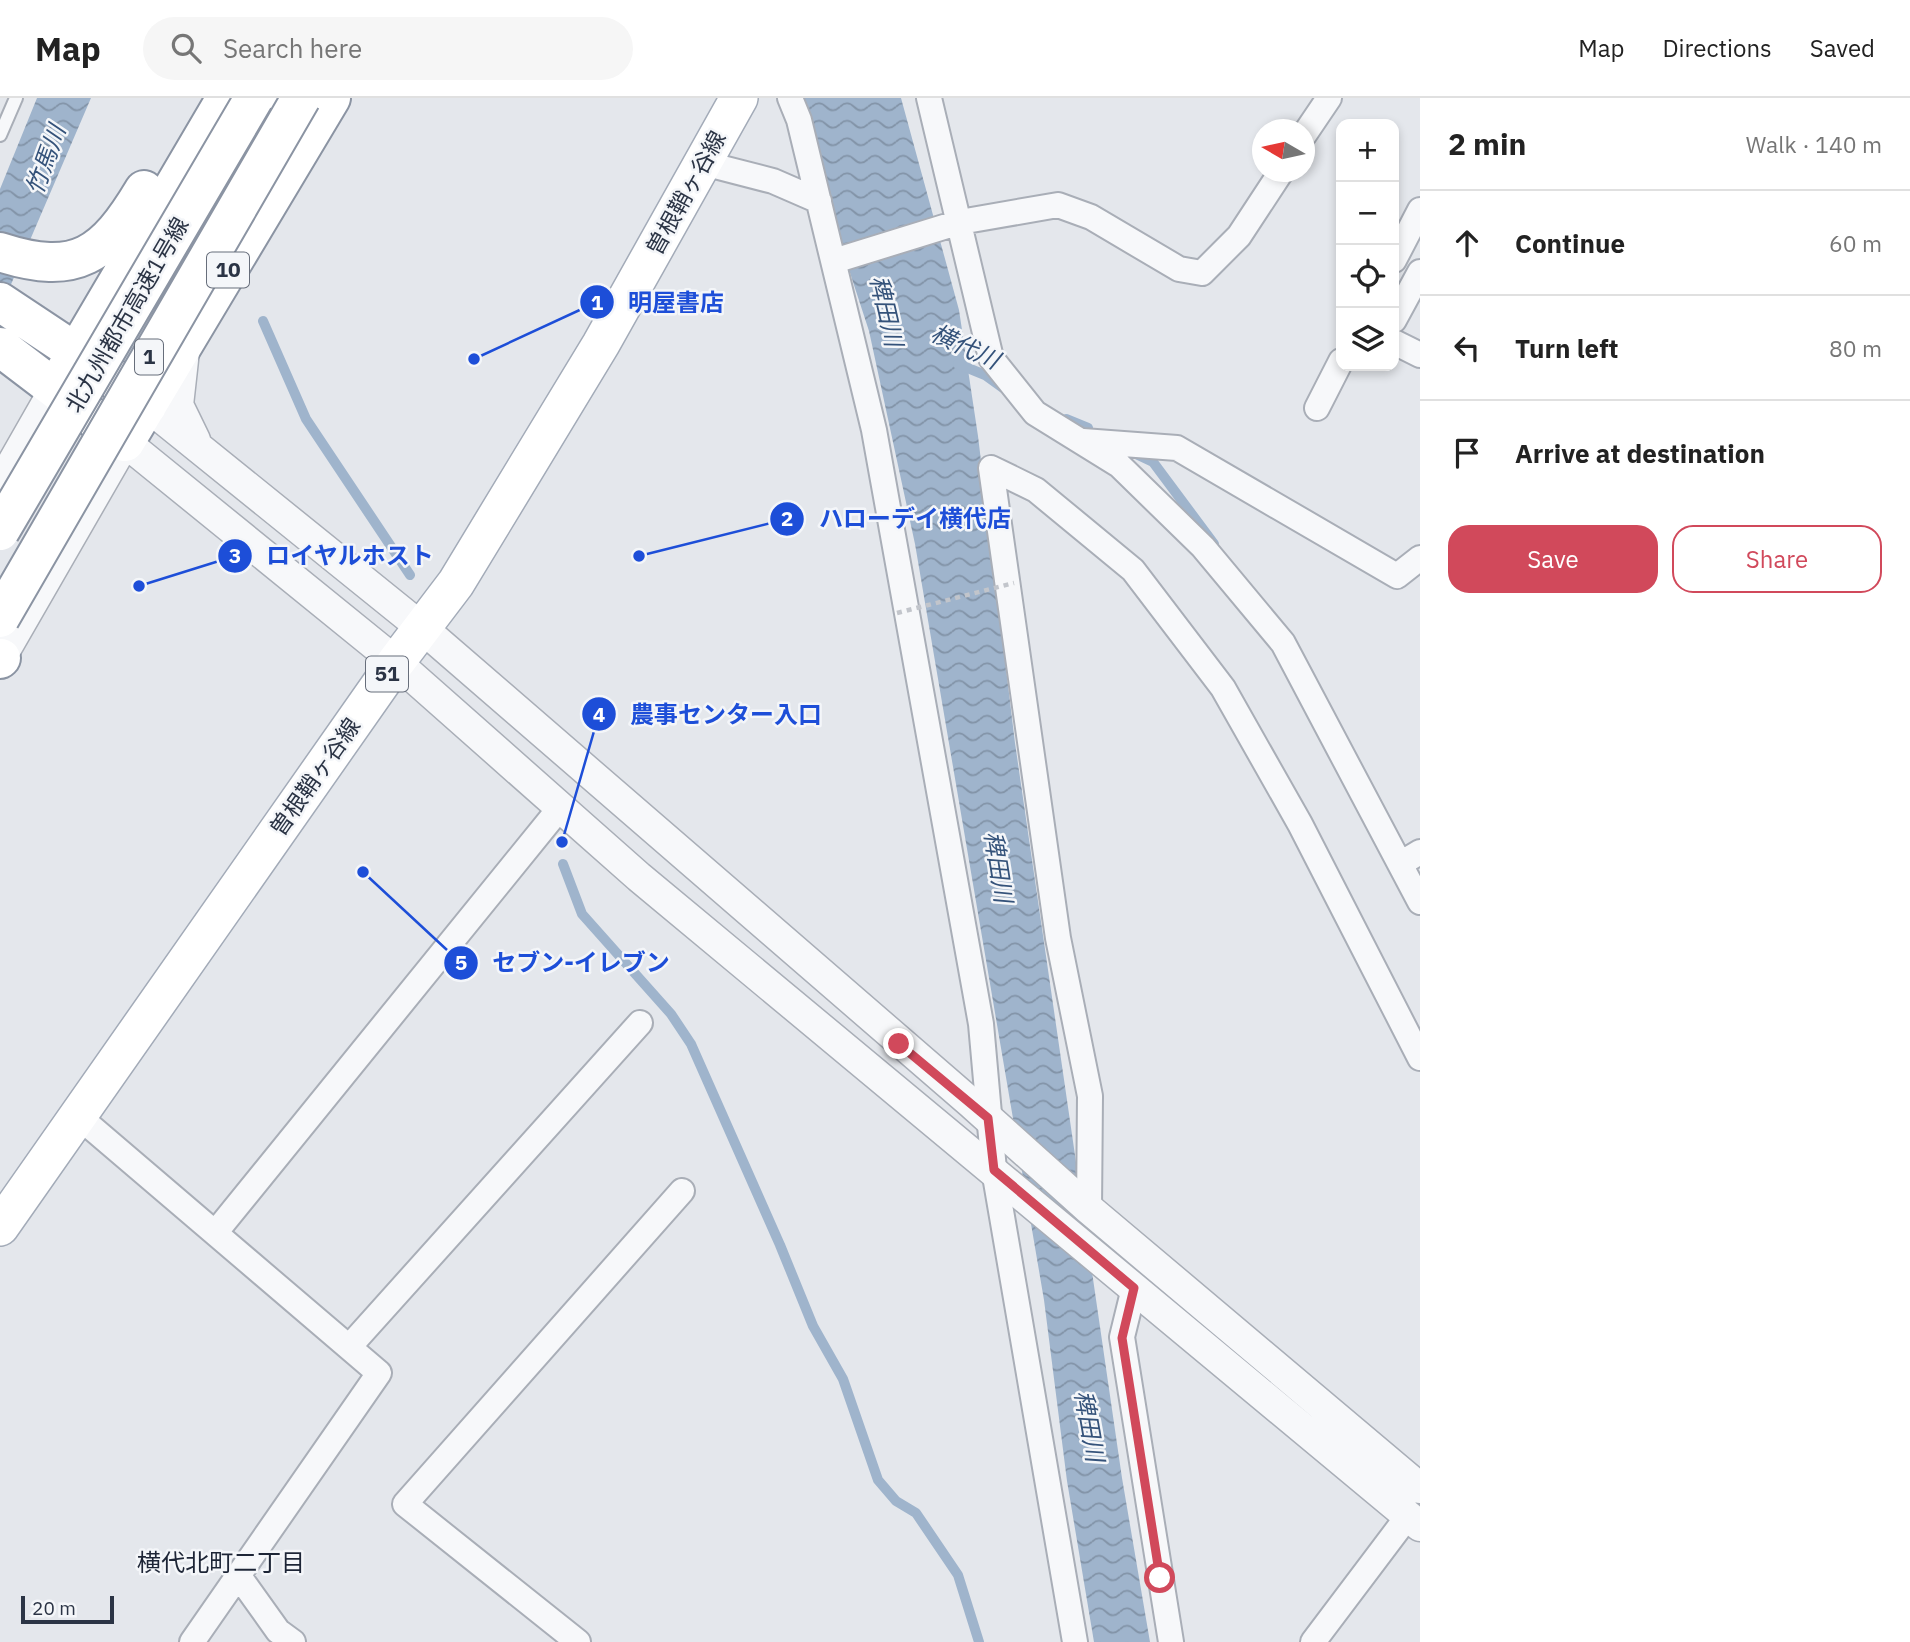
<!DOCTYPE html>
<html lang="en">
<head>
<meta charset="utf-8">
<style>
	:root { --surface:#fff; --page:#f6f6f6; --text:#222; --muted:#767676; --line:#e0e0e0; --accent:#d1495b }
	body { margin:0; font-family:"IBM Plex Sans","Noto Sans JP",sans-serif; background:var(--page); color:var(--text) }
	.controls { position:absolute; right:21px; top:21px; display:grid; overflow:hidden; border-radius:14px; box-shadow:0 4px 10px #0003 }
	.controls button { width:63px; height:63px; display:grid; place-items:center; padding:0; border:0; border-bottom:2px solid var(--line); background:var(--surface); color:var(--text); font:35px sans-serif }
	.compass { position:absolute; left:1252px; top:21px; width:63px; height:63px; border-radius:50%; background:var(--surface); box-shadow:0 4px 10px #0003; rotate:279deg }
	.scale { position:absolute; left:21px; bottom:18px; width:93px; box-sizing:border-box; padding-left:7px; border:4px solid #2b3445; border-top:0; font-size:19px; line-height:24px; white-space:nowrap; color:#2b3445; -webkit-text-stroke:5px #f4f6f9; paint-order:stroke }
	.stop { position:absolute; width:21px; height:21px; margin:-16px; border:5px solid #d1495b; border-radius:50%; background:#fff }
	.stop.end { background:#d1495b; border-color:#fff; box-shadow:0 2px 7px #0008 }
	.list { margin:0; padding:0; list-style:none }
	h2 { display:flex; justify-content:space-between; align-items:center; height:91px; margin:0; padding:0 28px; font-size:30px }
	h2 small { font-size:23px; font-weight:400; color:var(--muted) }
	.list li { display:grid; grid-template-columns:46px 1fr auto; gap:21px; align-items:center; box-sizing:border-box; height:105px; padding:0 28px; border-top:2px solid var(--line) }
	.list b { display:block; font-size:26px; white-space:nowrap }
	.list em { font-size:23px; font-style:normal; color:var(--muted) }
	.actions { display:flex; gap:14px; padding:21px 28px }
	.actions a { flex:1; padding:16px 0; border:2px solid var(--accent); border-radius:21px; text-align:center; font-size:24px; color:var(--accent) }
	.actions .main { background:var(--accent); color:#fff }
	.icon { flex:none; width:38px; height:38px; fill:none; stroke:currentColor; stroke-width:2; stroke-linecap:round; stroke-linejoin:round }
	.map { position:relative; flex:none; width:1420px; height:1544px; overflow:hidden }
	header { display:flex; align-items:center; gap:42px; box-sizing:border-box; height:98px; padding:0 35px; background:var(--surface); border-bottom:2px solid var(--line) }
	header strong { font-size:33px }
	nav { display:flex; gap:38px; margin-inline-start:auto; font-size:24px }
	.search { width:490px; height:63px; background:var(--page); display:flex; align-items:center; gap:18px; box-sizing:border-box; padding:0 24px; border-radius:38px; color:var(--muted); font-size:26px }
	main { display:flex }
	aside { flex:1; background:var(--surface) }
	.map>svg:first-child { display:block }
	.water { fill:url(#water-waves) }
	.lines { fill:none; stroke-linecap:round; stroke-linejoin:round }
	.stream { stroke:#9fb4cc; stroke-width:10 }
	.service-casing { stroke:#a9aeb7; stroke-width:16 }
	.minor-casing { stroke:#a9aeb7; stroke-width:28 }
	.tertiary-casing { stroke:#a9aeb7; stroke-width:33 }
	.primary-casing { stroke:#a3abb8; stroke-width:40 }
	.trunk-casing { stroke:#8b94a3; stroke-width:42 }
	.motorway-casing { stroke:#8b94a3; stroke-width:42 }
	.service { stroke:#f7f8fa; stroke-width:12 }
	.minor { stroke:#f7f8fa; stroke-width:24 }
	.tertiary { stroke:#f7f8fa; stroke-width:30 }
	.primary { stroke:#fff; stroke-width:37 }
	.trunk { stroke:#fff; stroke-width:38 }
	.motorway { stroke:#fff; stroke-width:38 }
	.motorway-bridge-casing { stroke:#8b94a3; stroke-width:42; stroke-linecap:butt }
	.path-bridge { stroke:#c2c5cb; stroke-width:4.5; stroke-dasharray:5 5; stroke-linecap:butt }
	.motorway-bridge { stroke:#fff; stroke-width:38 }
	.route { stroke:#d1495b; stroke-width:9 }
	.labels { text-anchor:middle; stroke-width:5; stroke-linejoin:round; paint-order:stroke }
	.shield { fill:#f4f6f9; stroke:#676e7b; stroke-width:2 }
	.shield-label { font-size:21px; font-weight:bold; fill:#2b3445 }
	.street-label { font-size:23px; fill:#2b3445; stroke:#f4f6f9 }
	.water-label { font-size:24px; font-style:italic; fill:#34527a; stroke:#f4f6f9 }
	.neighbourhood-label { font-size:24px; fill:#1d2536; stroke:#f4f6f9 }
	.leader { fill:none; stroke:#1d4ed8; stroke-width:2.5 }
	.callout-dot { fill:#1d4ed8; stroke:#f4f6f9; stroke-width:2.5 }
	.mark-label { font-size:21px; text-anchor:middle; font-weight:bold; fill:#fff }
	.callout-label { font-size:24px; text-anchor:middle; font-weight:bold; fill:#1d4ed8; stroke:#f4f6f9; stroke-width:5; stroke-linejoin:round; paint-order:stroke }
</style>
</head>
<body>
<header>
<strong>Map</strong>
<div class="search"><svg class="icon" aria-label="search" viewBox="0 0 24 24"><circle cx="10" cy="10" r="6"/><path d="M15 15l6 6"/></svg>Search here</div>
<nav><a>Map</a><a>Directions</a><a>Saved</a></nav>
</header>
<main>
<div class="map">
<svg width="1420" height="1544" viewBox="0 0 1420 1544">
	<defs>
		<pattern id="water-waves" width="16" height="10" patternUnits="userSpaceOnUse" patternTransform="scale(1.75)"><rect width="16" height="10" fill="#9fb4cc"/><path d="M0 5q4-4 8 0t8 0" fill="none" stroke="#8293a7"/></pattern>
	</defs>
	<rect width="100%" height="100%" fill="#e4e7ec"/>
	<path class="water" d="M37,0h54l-91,212v-121z
		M793,0h108l58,212 19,126 37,307 107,735 28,164h-56l-27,-161 -23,-181 -129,-756 -46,-213z"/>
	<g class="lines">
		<path class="stream" d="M263,223l43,98 104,156
			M958,266l27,11 18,13
			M1066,321l22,9
			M1136,356l17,8 61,82
			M563,766l19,50 89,100 20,30 89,201 33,81 30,53 35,101 18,21 20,12 42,62 21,67"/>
		<g class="service-casing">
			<path id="service" d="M0,37l16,-37"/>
		</g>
		<g class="minor-casing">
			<path id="minor" d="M790,0l9,22 75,310 107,594 13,146 81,472
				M929,0l62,260 44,55 84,52 84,82 80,96 137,259
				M1304,37l25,-37
				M703,65l70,18 46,20
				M1394,162l26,-50
				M834,163l126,-39 98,-17 33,12 88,52 23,4 37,-37 42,-64
				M1394,222l26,-48
				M1394,244l26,13
				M1317,310l24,-47
				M1083,343l94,7 220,128 23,-18
				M1400,766l20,-12
				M78,1018l301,257 -187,269
				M1089,1111l1,-113 -32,-158 -67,-470 45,22 97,80 90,118 77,136 120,234
				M215,1135l344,-424
				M1134,1190l-12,49 49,305
				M349,1249l291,-324
				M238,1477l40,56 15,11
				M578,1544l-173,-138 277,-313
				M1313,1544l95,-126"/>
		</g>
		<g class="tertiary-casing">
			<path id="tertiary" d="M184,253l-6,54 17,35
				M147,308l275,222 549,475 118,106 331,279
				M0,387l56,-98
				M0,561l125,-217 271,220 243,215 781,649"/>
		</g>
		<g class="primary-casing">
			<path id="primary" d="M0,1129l396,-565 60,-79 145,-239 138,-246"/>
		</g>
		<g class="trunk-casing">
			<path id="trunk" d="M199,131l79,-131
				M0,154c77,25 105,3 144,-62
				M0,204l104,69 43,35
				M0,249l125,95 206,-344
				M56,289l170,-289"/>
		</g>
		<g class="motorway-casing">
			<path id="motorway" d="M0,561l1,-1"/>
		</g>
		<use href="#service" class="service"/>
		<use href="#minor" class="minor"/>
		<use href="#tertiary" class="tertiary"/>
		<use href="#primary" class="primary"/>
		<use href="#trunk" class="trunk"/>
		<use href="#motorway" class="motorway"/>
		<g class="motorway-bridge-casing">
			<path id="motorway-bridge" d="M0,433l254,-433
				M0,520l301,-520"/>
		</g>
		<path class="path-bridge" d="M897,515l117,-30"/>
		<use href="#motorway-bridge" class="motorway-bridge"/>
	</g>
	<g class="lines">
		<path class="route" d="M899,946l89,74 6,52 140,118 -12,50 38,240"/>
	</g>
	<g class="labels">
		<g class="shield">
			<rect x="207" y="154.5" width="42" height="35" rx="5"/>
			<rect x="135" y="241.5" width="28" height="35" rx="5"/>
			<rect x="366" y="558.5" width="42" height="35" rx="5"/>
		</g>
		<g class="shield-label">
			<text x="228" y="179">10</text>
			<text x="149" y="266">1</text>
			<text x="387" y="583">51</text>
		</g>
		<g class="street-label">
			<text transform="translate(686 95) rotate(-61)" y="8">曽根鞘ヶ谷線</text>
			<text transform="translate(127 217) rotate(-60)" y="8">北九州都市高速1号線</text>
			<text transform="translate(315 679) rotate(-55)" y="8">曽根鞘ヶ谷線</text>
		</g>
		<g class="water-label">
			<text transform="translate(46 62) rotate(-70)" y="8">竹馬川</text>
			<text transform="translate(886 213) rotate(77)" y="8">稗田川</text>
			<text transform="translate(965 249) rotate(25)" y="8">横代川</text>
			<text transform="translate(998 769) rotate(81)" y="8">稗田川</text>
			<text transform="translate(1089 1328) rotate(80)" y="8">稗田川</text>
		</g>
		<g class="neighbourhood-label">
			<text x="221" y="1473">横代北町二丁目</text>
		</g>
	</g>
	<path class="leader" d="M474 261L597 204M639 458L787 421M139 488L235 458M562 744L599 616M363 774L461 865"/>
	<g class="callout-dot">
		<circle cx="474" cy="261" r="7"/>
		<circle cx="639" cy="458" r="7"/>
		<circle cx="139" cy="488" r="7"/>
		<circle cx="562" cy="744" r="7"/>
		<circle cx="363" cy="774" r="7"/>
		<circle cx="597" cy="204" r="18"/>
		<circle cx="787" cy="421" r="18"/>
		<circle cx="235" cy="458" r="18"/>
		<circle cx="599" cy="616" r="18"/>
		<circle cx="461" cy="865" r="18"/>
	</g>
	<g class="mark-label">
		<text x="597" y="212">1</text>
		<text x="787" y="428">2</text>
		<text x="235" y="465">3</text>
		<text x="599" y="624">4</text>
		<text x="461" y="872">5</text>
	</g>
	<g class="callout-label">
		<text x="676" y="213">明屋書店</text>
		<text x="915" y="429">ハローデイ横代店</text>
		<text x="350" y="466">ロイヤルホスト</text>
		<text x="726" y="625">農事センター入口</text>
		<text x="581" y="873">セブン-イレブン</text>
	</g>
</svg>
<div class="controls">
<button>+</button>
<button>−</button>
<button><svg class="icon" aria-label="locate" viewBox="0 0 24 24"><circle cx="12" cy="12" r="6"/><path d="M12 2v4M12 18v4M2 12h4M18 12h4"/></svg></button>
<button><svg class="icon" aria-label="layers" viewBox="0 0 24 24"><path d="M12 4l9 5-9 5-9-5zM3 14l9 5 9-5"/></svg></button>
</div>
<svg class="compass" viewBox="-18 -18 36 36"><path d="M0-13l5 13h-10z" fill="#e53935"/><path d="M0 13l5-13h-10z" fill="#767676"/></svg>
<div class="scale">20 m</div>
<div class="stop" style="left:1160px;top:1480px"></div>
<div class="stop end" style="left:899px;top:946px"></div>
</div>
<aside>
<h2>2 min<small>Walk · 140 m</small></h2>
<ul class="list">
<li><svg class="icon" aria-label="ahead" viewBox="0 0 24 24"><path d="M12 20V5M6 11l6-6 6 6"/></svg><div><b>Continue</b></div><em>60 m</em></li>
<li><svg class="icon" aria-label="left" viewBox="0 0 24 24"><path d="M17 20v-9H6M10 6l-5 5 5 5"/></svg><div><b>Turn left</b></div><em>80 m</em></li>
<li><svg class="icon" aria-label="arrive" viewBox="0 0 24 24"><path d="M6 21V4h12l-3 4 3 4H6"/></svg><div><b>Arrive at destination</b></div></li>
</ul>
<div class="actions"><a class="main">Save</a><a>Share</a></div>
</aside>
</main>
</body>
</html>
